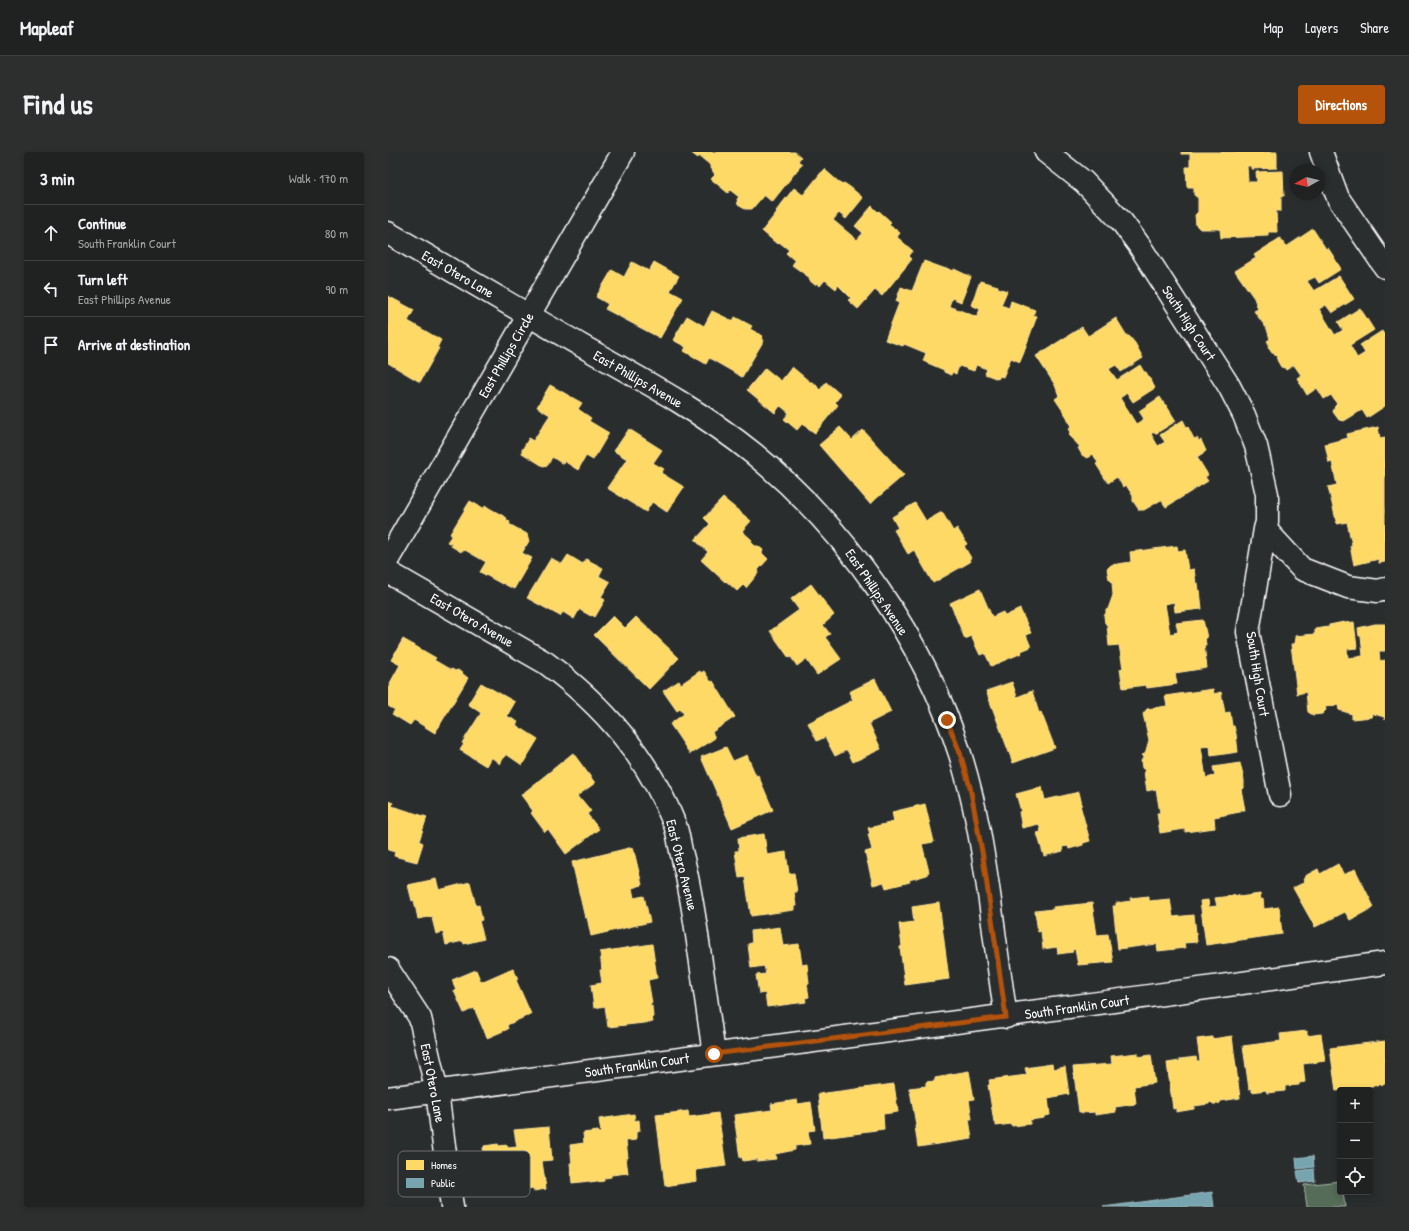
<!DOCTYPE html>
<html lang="en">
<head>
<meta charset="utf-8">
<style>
	:root { --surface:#202222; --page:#2d2f2f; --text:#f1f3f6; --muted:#a2a4a5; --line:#3d3f40; --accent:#b45309 }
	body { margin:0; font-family:"Patrick Hand",sans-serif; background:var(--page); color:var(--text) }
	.controls { position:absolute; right:12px; bottom:12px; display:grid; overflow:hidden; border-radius:4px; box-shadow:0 2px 6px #0003 }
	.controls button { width:36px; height:36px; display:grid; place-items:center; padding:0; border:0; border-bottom:1px solid var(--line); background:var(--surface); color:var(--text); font:20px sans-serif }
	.compass { position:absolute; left:901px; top:12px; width:36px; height:36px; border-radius:50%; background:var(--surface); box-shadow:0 2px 6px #0003; rotate:262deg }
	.stop { position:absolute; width:12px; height:12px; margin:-9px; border:3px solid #b45309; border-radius:50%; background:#fff }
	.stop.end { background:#b45309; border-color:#fff; box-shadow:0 1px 4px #0008 }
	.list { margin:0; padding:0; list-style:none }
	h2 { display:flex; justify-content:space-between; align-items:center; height:52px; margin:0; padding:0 16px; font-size:17px }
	h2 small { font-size:13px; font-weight:400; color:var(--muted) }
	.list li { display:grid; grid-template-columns:26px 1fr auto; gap:12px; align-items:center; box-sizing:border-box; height:56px; padding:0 16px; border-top:1px solid var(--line) }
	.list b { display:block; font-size:15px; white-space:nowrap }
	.list p { margin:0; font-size:13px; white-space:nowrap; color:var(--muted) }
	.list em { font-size:13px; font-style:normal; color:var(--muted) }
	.icon { flex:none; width:22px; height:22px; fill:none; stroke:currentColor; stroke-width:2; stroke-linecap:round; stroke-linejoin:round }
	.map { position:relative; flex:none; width:997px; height:1055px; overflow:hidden; border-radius:4px }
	header { display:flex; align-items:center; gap:24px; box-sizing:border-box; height:56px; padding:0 20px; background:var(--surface); border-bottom:1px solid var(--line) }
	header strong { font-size:19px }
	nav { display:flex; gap:22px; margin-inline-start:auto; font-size:14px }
	.intro { display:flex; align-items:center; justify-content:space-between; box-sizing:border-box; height:96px; padding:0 24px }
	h1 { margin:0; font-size:28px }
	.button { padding:10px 18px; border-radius:4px; background:var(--accent); color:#fff; font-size:14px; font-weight:700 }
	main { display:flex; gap:24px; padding:0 24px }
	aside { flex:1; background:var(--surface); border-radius:4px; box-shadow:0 2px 6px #0003 }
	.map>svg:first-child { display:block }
	.green { fill:#556c58; stroke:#aab6ac }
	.homes { fill:#ffd966; stroke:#ffe494 }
	.public { fill:#76a5af; stroke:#9fc0c7 }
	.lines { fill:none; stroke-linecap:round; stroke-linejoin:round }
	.street-casing { stroke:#fff; stroke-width:25 }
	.street { stroke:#2a2d2e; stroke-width:22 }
	.route { stroke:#b45309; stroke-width:5 }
	.labels { text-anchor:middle; stroke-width:4; stroke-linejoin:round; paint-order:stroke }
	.street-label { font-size:14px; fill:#fff; stroke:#2a2d2e }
	.key { fill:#2a2d2e; stroke:#6a6c6d; stroke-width:1 }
	.key-label { font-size:11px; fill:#fff }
</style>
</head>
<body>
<header>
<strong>Mapleaf</strong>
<nav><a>Map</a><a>Layers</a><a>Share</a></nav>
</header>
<div class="intro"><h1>Find us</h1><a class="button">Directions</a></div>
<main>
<aside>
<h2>3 min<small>Walk · 170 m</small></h2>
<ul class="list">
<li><svg class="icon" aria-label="ahead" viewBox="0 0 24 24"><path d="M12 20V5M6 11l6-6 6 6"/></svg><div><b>Continue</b><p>South Franklin Court</p></div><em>80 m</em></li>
<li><svg class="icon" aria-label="left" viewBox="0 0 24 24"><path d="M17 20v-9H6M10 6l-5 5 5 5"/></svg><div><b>Turn left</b><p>East Phillips Avenue</p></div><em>90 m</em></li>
<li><svg class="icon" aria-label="arrive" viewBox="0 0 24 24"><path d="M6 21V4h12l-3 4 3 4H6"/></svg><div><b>Arrive at destination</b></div></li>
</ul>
</aside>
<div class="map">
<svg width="997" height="1055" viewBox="0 0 997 1055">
	<rect width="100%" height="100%" fill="#2a2d2e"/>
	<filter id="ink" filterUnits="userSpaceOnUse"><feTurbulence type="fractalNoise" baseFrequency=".025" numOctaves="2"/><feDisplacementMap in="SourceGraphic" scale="8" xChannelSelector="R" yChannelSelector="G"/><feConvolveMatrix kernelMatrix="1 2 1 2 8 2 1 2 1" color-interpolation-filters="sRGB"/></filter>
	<g filter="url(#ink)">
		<path class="green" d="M952,1029v11h3l2,15h-38l-3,-22z"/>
		<path class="homes" d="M302,0h105l6,5 -3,4 4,3 -30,38 -8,-7 -12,14h-7l-7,-4 -1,-6 2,-2 -9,-7 -2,3 -17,-14 4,-4 -6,-11 -10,-8 -1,2z
			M793,0h96v16l-26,1v-3h-4l1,16h9l-1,-10 27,-1 1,25h-3v15h-5l1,21h-9v4l-47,2 -1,-9h-20l-4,-4 -1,-10 3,-3v-14l-4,-3v-8h-7l-1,-20h4v-13h-9z
			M436,17l16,14 2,1 2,-1 6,4 13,11 -17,21 -7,-6 -6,7 24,20 6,-7 -8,-7 17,-20 6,6 1,-1 12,11 -2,2 11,9 -3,4 16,14 -4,5 3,3 -30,37 -7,-6 -17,19 -10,-9 3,-2 -13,-13 -2,4 -11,-9 -5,6 -4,-3 -1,2 -6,-5 1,-2 -18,-13 3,-4 -9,-8 3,-3 -10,-8 -2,2 -15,-13 15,-19 -1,-1 18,-23 9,7z
			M925,77l13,20 2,-1 4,6 9,15 -22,14 -4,-6 -8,4 7,10 25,-15 15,23 -22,14 -6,-8 -7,4 16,26 8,-5 -5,-8 22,-14 14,22 -24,15 7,13 8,-5 -5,-8 22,-14 3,5v70l-18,12 -5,-8 -18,11 -5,-1 -6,-8 2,-6 2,-2 -6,-9 -7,4 -7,-11 -10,7 -10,-17 4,-3 -7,-10 -8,5 -1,-2 -4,-1 -4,-7 1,-3 -3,-3 -3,-1 -4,-6 1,-3 -2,-3 3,-2 -3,-10 -13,-18 4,-2 -4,-11 -19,-27 21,-13 -2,-3 26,-17 6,9z
			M536,109l22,8v-1l8,3v-2l17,8 -10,25 -9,-4 -3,8 28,11 3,-8 -9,-4 9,-24 18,5v2l9,3 -6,14 8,3 2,-7 24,9 -2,5 4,1 -17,46 -9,-4 -8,19 -3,-1 -2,3 -13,-5 2,-5 -11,-4 -2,6 -15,-5 -3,8 -4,-2 -1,3 -7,-3v-2l-21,-9 3,-8 -22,-9 -1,2 -18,-6 14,-37 -3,-2 5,-14 11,4z
			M244,110l17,9 5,-9 25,14 -9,15 13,7 -23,40 -55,-29 3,-5 -12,-7 16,-27 12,7z
			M0,144l26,14 -6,11 33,19 -4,8h2l-19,34 -32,-19z
			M324,159l21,10 2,-4 17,9 -2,3 13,7 -2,3 3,1 -22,37 -33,-19 -3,6 -22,-13 2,-4 -13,-7 14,-24 17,10z
			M728,166l11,18h2l6,7 8,15 -22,14 -5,-7 -7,4 8,11 23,-15 4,7h2l9,16 -22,14 -6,-9 -7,5 16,26 8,-5 -5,-8 21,-14 5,8h1l10,16 -21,13 -1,-2 -3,2 7,12 7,-4 -5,-7 23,-15 4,8 1,-1 6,12 3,-1 2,3 2,-1 5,11 -9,6 11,18 -3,2 3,4 -42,26 -5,-7 -17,10h-5l-6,-9v-5l-7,-11 -3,2 -6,-10 -9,6 -12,-19 2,-1 -5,-9 -6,4 -5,-3 -4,-7 2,-1 -11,-12 1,-3 -2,-3 3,-2 -4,-10 -12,-18 4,-3 -4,-11 -19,-29 46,-29 6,9z
			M404,215l18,15h2l5,4 1,2 2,2 6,-8 15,13 -6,7 3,3 -23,28 -13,-9 -5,6 -13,-11 5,-6 -7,-6 -2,-1 -5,7 -28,-23 18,-22 16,13z
			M162,233l32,18 -4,6 13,9 -2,3 20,12 -16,27 -7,-4 -8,14 -14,-9 -1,3 -11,-7 -4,8 -5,1 -21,-13v-3l7,-12 4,3 17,-26 -13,-8z
			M452,275l12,13 11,-10 41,45 -34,29 -51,-59z
			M990,275l2,11 5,-1v125l-6,1v-4l-25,6 -4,-19 2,-1 -5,-23 -10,2 -9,-37 9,-2 -5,-23 -3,1 -4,-19 23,-6 -1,-4z
			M241,277l33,21 -9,13 11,6 -3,4 23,14 -17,25 -15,-10 -6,10 -39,-24 20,-29 -13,-8z
			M335,346l28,23 -9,10 10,9 -1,2 4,4h3l5,4 -1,3 6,6 -10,11 1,2 -13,16 -3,-3 -6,6 -11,-10 -1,1 -24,-22 7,-8 -13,-12 15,-16 -6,-6z
			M82,349l14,8 1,-3 4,3v-1l18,10 -1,1 4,3 -1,2 18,10 2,7 -3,5 -4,1 3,1 -3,5 10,5 -18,31 -12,-6v1l-22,-12 6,-10 -21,-12 -1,1 -2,-1 -1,2 -10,-6 1,-2 -5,-2 5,-7 -2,-1z
			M527,351l11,18 16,-9 11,19 4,-3 10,16 -3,2 7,12 -2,1 1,3 -37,21 -19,-33 -6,4 -14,-24 4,-2 -6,-11z
			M789,394l1,5 7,-1 3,20 6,-1 2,15 2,-1 1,8 1,-1 2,19 -27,3 -1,-10 -9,2 5,30 8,-2 -2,-9 27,-3 4,18h-2l1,7h-2l3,23 -32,5 2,11 -30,4 -1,-3 -23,3 -3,-19 3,-1 -4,-23 -10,1 -2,-21 -2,-2 -1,-7 2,-3v-3l2,-1 5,-14 -1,-13 -3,-3 -2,-10 4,-4 20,-3 -1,-10z
			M180,403l15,9 3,-5 17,9 -4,8 11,6 -9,15 4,3 -10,17 -3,-2 -1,1 -11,-6v-2l-6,11 -11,-7 -3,4 -33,-18 24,-40 11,6z
			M423,432l23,31 -11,10 7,9 -5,3 16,22 -24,16 -11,-16 -9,7 -6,-9 -2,1 -19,-27 29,-21 -8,-11z
			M592,437l12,28 11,-5 2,4 15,-7 11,24 -5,2 5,12 -10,4 1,2 -31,13 -6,-13 -5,2 -8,-17h1l-1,-2 -7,3 -15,-36z
			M225,464l12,12 11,-11 43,41 -30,31 -55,-54z
			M956,470v1l10,-1 3,26 -10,1 1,9 15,-2 -2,-20h-2l-1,-8 17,-4h10v27h-6l1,10 5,-1v60l-1,-3 -13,-4 1,4 -20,2v-5l-13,-4 -1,-5 -13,2 1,3 -4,4 -9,1 -5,-3 -2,-20 -9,2 -6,-50h4v-8l20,-2v-5l14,-2v-2z
			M15,487l33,19 -2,2 17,10 1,-1 3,2 3,-1 10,8 -33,55 -21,-13 -4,5 -18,-11 3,-4 -7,-4v-18l3,-5h-1l10,-18 -9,-5z
			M312,519l1,2 3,-2 7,11 2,-1 22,36 -23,15 3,6 -25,16 -20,-30 14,-10 -4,-5 -3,2 -14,-20 16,-10 2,3z
			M487,527l16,33 -22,11 12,26 -28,13 -6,-12 -12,6 -10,-19 -8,4 -9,-18 45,-23 -4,-8z
			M624,530l5,15 15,-6 7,22 2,-1 14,36 -42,15 -27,-72z
			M93,531l34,19 -8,14 11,6 -2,3 22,14 -16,26 -16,-11 -6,10 -9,-7 -5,9 -26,-16 4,-6 -2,-1 19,-30 -13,-9z
			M825,537l1,5 7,-2 4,21 5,-1 2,14h2l2,8 2,18 -27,4 -1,-10 -9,1 5,31 9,-2 -2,-9 27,-4 4,17v8l-3,1 4,21h-5v2l-26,5 1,11 -30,4v-3l-25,4 -3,-20h3l-4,-24 -9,2 -3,-19 1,-2 -3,-2 -1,-7 2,-3 -1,-3 3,-1 4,-14 -6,-26 4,-5 20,-3 -2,-10z
			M338,595l7,14 14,-6 9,21 2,-1 15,35 -41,18 -31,-71z
			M185,601l22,30 -18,13 4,5 1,-1 9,11 -4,3 12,15 -33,25 -18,-25 -3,3 -14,-19 2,-2 -12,-16z
			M654,635l3,13 34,-8 3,13h-2l10,36 -7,2v2l-14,4 -1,-3 -6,1 1,4 -19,5 -7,-23 4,-1 -2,-8 -17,4 -3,-16 2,-1 -5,-17z
			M0,649l5,2 -1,3 35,11 -8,24 4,2 -6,19 -23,-6 1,-4 -7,-2z
			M537,652l9,38 -12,2 7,28 -2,1v2l-18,5 1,2 -24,6 -2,-6 -11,3 -8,-33 7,-2 -4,-16h2l-2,-6 26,-6 -2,-10z
			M376,682l3,21 19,-3 3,22 5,-1 3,19h-3l2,14h-2v4l-43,6 -6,-39 -6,1 -4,-27h4l-1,-13z
			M245,695l9,38 -10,3 2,10 10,-2 6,26 -59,14 -4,-19 -2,1 -13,-56z
			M950,712l6,11 11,-6 19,38 -24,13 -5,-8 -30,15 -22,-39 12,-6 -2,-3 3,-1 -1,-2 13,-7 2,5z
			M48,727l3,11 31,-8 6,24 3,-1 3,15 -3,1 5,18 -20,5 -1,-3 -17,4 -3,-13 -7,2 -4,-16 2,-1v-1l-16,3 -4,-19 -2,1 -4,-16z
			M872,742l1,6 2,-1 1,10 15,-2 3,27 -76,11 -6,-44 8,-1 1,7 8,-1 -2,-8 24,-3v2z
			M761,744v5l21,-2 3,18 21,-2 3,27 -13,1 1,5 -27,3 -1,-7 -39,5 -5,-43h3v-3l15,-2 -1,-3z
			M551,751l10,76 -44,6 -5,-38 2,-1 -3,-22 15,-2 -2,-15z
			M704,751l5,32 11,-1 5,28 -35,3 -3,-16 -3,1 1,2 -15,2 -1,-7 -14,2 -2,-18 -3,1 -3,-21 19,-2 -1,-2z
			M392,775l3,19 16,-2 3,21 5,-1 2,20h-2l2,13 -4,1 1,4 -39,5 -2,-14 -6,1 -3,-19 10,-1 -2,-8 -13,2 -3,-24 4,-1 -1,-12z
			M264,792l5,34 -9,2 4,23 -2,1v2h2l1,11h-1l1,5 -45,5 -3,-21 -11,2 -3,-23 11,-2 -2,-13h2l-2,-18z
			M125,816l5,11 -2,1 15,34 -24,11 1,4 -21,9 -13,-30 -10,5 -10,-22 2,-1 -4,-10 24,-10 5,12z
			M919,879v5l14,-2 4,27 -22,3 2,18 -6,1v2l-14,1v5l-18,2 -1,-3 -14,2v-4l-3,1 -6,-43 38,-5 -1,-7z
			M844,884l8,62 -19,3 -2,3h-6l-2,-2 -2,1v1l-15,2v3l-18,3v-4l-3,1 -6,-46 13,-2v-2l16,-2 1,4h3l-3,-22 15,-2v2z
			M997,889v43l-49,7 -6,-43z
			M750,901v4l13,-2 4,28 -21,3 2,18 -21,3 1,5 -21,3v-3l-13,1v-1h-3l-6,-45 39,-3 -1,-8z
			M664,912l1,5 12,-2 4,27 -21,4 2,17 -6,1v2l-14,2v4l-18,2 -1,-2 -15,2v-4h-2l-6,-37h2l-1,-5 38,-5 -2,-7z
			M581,919l5,28 -5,1 3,19h-3l3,20 -54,8 -3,-21 1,-1 -6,-35 -1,1v-3l17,-2v-4l9,-1v-3l11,-2v-1z
			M506,932l4,28 -15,2 1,15 -23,3v1l-38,5 -5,-44z
			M409,948l1,4 13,-2 4,28 -7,1 2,13 -15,2v4l-20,4 1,5 -19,2v-2l-14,2 -1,-4 -2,1 -6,-43 38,-5 -1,-6z
			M300,959l1,6 29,-4 8,53 -30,4 1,11 -32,5 -9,-71z
			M246,962l1,7 4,-1 1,11 -4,1v8l-10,1 2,17h-2l2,15 -17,2v2l-7,1v3l-14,2v-2l-18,2 -2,-20h2l-2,-18 14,-2 -1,-10 15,-2 1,2h2l-2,-14z
			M161,975l3,33 -10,1 4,28 -12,2 -1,-3 -38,6 -4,-26 -5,1 -3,-21h1v-2l14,-2 1,2 8,-1 1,3 9,-1 -3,-17z"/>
		<path class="public" d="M925,1004l1,11 -17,2 -1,-11z
			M926,1017l1,12 -16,2 -2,-12z
			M824,1040l2,15h-111l45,-6z"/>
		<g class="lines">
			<g class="street-casing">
				<path id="street" d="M658,0l38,30 38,40 17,23 90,141 15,29 12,31 11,48v28l-2,7 37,40 46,18 30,4 7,-2
					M933,0l17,46 47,69
					M0,81c65,38 129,76 194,113 59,33 119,65 172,108 94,77 169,184 206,300 15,47 23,97 30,147 5,38 10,77 16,116
					M877,377l-17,103 32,163
					M0,407l235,-407
					M0,420l158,91c58,43 102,94 129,162 3,8 4,17 6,26 7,26 11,51 15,77 6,42 12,84 18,126
					M0,817l32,49 17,74 15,115
					M0,946c333,-43 665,-88 997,-135"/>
			</g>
			<use href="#street" class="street"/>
		</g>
	</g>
	<g class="lines" filter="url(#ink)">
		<path class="route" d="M326,902l292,-37 -23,-160 -13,-70 -10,-34 -13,-33"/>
	</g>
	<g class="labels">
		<g class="street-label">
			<text transform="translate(70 122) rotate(30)" y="5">East Otero Lane</text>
			<text transform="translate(801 171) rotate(57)" y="5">South High Court</text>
			<text transform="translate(118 203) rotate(-60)" y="5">East Phillips Circle</text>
			<text transform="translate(250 227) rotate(30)" y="5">East Phillips Avenue</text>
			<text transform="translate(489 440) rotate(56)" y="5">East Phillips Avenue</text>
			<text transform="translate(84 468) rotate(30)" y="5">East Otero Avenue</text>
			<text transform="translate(870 522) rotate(81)" y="5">South High Court</text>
			<text transform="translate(294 713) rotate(76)" y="5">East Otero Avenue</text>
			<text transform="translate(689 855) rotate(-8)" y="5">South Franklin Court</text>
			<text transform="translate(249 913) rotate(-8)" y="5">South Franklin Court</text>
			<text transform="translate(45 931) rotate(79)" y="5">East Otero Lane</text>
		</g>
	</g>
	<rect x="10" y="999" width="132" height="46" rx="6" class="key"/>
	<rect x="18" y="1008" width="18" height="10" fill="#ffd966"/>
	<rect x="18" y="1026" width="18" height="10" fill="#76a5af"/>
	<g class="key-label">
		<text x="43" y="1017">Homes</text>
		<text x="43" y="1035">Public</text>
	</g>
</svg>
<div class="controls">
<button>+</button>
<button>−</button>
<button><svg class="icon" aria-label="locate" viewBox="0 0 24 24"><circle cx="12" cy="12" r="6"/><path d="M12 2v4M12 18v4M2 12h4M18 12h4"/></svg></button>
</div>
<svg class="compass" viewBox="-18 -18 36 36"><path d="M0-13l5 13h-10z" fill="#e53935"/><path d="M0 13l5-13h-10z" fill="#a2a4a5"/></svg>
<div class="stop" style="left:326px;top:902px"></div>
<div class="stop end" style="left:559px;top:568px"></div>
</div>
</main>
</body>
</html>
